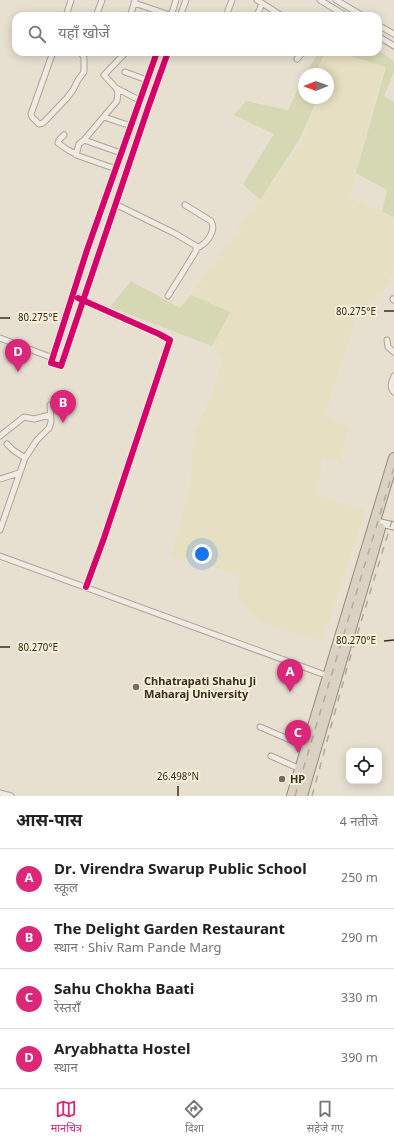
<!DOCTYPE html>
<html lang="hi">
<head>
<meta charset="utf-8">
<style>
	:root { --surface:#fff; --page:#f6f6f6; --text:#222; --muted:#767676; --line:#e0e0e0; --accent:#db2777 }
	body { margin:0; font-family:Georgia,"Noto Sans Devanagari",serif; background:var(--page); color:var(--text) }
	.controls { position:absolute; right:12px; bottom:12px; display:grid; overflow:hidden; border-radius:8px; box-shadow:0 2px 10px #0003 }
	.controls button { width:36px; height:36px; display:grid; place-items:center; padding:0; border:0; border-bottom:1px solid var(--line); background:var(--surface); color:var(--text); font:20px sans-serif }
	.compass { position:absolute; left:298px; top:68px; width:36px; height:36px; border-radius:50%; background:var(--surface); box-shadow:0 2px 10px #0003; rotate:269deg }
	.you { position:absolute; left:202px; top:554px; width:14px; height:14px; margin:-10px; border:3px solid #fff; border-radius:50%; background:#1a73e8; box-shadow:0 0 0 6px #1a73e833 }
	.badge { display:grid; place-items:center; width:26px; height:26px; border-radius:50%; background:var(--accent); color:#fff; font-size:13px; font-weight:700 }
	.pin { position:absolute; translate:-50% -33px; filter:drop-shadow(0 1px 2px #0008) }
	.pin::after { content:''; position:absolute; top:21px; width:14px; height:12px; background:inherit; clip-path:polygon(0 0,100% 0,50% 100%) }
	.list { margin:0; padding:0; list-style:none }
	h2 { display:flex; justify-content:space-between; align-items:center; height:52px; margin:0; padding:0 16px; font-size:17px }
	h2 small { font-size:13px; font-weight:400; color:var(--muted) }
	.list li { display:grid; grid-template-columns:26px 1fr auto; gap:12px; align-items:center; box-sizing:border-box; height:60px; padding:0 16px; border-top:1px solid var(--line) }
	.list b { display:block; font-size:15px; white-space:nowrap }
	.list p { margin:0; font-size:13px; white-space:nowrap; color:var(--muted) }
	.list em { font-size:13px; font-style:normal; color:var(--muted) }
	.icon { flex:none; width:22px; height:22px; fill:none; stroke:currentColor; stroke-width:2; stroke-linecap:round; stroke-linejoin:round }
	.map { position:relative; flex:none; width:394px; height:796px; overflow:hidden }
	.search { position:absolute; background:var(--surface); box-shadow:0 2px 10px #0003; left:12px; right:12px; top:12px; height:44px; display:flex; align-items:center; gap:10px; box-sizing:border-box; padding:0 14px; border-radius:12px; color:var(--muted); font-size:15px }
	.sheet { height:292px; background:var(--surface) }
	nav { display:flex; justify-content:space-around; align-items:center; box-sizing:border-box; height:56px; border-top:1px solid var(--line); background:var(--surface); font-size:11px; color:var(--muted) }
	nav a { display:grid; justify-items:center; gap:2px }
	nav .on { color:var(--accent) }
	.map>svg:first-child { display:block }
	.farmland { fill:#e6dfc2 }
	.green { fill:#d6d7b3 }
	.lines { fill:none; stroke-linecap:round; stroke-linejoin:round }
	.street-casing { stroke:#ada599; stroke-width:7 }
	.secondary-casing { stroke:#9c958a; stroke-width:9 }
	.highway-casing { stroke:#928b80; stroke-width:12 }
	.street { stroke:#efebe3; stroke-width:5 }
	.secondary { stroke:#efebe3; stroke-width:7 }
	.highway { stroke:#dad1c2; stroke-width:10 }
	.rail { stroke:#afaaa2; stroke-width:1.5; stroke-dasharray:7 7; stroke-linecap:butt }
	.cycleway-casing { stroke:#f7eed8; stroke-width:8 }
	.cycleway { stroke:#d6006c; stroke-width:6 }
	.ticks { fill:none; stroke:#3d2e20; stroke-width:1.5 }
	.poi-dot { fill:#786c5e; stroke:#f7eed8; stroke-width:1.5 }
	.labels { text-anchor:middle; stroke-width:4; stroke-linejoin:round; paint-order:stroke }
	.poi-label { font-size:11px; font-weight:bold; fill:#3d2e20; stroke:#f7eed8; text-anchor:start }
	.ticks-label { font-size:10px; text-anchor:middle; fill:#3d2e20; stroke:#f7eed8; stroke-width:4; stroke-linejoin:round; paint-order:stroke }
</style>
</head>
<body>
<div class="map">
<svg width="394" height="796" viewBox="0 0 394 796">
	<rect width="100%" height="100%" fill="#e7e0d1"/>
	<path class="farmland" d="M326,52h11l49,15 -10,26 -26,105 44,19v54l-8,16 -30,32 -31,96 23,13 -7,33 -18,-4 -6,38 49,16 -44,130 -60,-18 -25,-26 3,-22 -69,-20 20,-71 2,-46 21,-50 10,-31 -12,-11 18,-34 -39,-17 110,-151 16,-44 -1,-2h12v-24h-14z"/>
	<path class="green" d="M378,50l16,11v11l-10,24 10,6v115l-12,-5 5,-22 -31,-17 30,-106 -49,-15h41z
		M319,52h7l-12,22h-9z
		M304,76v22h12l1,2 -18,40 -39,60 -17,-16 31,-50 -40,-19 12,-14 42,9z
		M131,281l49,27 11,-13 39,17 -18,34 -102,-39z"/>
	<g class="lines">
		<g class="street-casing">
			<path id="street" d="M257,0l25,16
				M320,0l26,16
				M336,0l27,16
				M134,3l39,13
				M66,16l5,-16
				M96,16l6,-16
				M130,16l5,-15
				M171,16l5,-16
				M180,16l6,-16
				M226,16l6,-16
				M257,16l5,-13
				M378,25l16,9
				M378,36l16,10
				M53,52l-22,62 1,3 7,7 4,-1 24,-25 6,-8 5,-10 6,-8v-15l-4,-5
				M157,52l-70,198 -36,113 10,3 87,-258 20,-56
				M297,59l6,-7
				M125,72l22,8
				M116,88l23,12
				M104,117l27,9
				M64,135l-5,5 -1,3 10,7 8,4
				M84,140l-5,4 -3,11 40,14
				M121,153l-37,-13 33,-39 1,-9 -2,-4 -12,-13 22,-23
				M115,204l59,29 22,13v5l-28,45
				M185,205l26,16c6,10 -5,24 -15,27
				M73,295l86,39 11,6 -66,198 -18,49
				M393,299l1,1
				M0,338l53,20
				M387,340l1,7 6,5
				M394,376c-2,5 -5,11 0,16
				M0,436l24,-19 10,2 16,-4
				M7,444l6,6 12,8
				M0,479l19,-6
				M0,530l25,-72 12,-18 12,-12 2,-6 -1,-17
				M0,556l328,120
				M260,727l47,20
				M271,756l29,13
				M0,793l11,3"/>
		</g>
		<g class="secondary-casing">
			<path id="secondary" d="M381,523l13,3"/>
		</g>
		<g class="highway-casing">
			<path id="highway" d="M292,796l102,-338
				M302,796l78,-268"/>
		</g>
		<use href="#street" class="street"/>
		<use href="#secondary" class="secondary"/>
		<use href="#highway" class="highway"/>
		<path class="rail" d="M295,796l99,-328
			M312,796l35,-128 47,-154"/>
		<g class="cycleway-casing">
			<path id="cycleway" d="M157,52l-70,198 -36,113 10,3 87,-258 20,-56
				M78,298l81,36 11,6 -66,198 -18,49"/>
		</g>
		<use href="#cycleway" class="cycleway"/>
	</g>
	<path class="ticks" d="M384,311h10M0,318h10M384,641l10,-1M0,647h10M178,786v10"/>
	<g class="poi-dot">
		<circle cx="136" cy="687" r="4"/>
		<circle cx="282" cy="779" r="4"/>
	</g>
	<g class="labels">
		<g class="poi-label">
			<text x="144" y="685">Chhatrapati Shahu Ji<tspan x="144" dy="13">Maharaj University</tspan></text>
			<text x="290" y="783">HP</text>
		</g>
	</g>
	<g class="ticks-label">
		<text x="356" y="315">80.275°E</text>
		<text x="38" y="321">80.275°E</text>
		<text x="356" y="644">80.270°E</text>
		<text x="38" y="651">80.270°E</text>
		<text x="178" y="780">26.498°N</text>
	</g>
</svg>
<div class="controls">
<button><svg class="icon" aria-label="locate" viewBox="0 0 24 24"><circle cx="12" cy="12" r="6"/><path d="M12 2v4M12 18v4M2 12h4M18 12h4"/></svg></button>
</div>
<svg class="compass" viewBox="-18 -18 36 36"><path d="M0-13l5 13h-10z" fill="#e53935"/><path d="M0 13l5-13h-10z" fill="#767676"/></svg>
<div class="you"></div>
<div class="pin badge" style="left:290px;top:692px">A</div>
<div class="pin badge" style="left:63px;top:423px">B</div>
<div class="pin badge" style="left:298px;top:753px">C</div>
<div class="pin badge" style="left:18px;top:372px">D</div>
<div class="search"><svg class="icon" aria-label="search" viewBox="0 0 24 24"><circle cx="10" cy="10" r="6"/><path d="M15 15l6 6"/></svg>यहाँ खोजें</div>
</div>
<section class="sheet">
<h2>आस-पास<small>4 नतीजे</small></h2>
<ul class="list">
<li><span class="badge">A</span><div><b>Dr. Virendra Swarup Public School</b><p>स्कूल</p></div><em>250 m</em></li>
<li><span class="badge">B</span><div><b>The Delight Garden Restaurant</b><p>स्थान · Shiv Ram Pande Marg</p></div><em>290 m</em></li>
<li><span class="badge">C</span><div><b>Sahu Chokha Baati</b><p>रेस्तराँ</p></div><em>330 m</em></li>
<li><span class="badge">D</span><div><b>Aryabhatta Hostel</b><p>स्थान</p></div><em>390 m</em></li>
</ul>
</section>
<nav>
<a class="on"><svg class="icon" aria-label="map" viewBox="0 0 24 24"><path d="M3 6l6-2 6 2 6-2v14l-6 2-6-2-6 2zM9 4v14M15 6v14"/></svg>मानचित्र</a>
<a><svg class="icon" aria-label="directions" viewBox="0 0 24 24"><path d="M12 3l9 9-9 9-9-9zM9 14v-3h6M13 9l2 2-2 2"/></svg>दिशा</a>
<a><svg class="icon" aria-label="saved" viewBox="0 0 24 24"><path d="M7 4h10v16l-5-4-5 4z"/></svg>सहेजे गए</a>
</nav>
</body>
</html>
